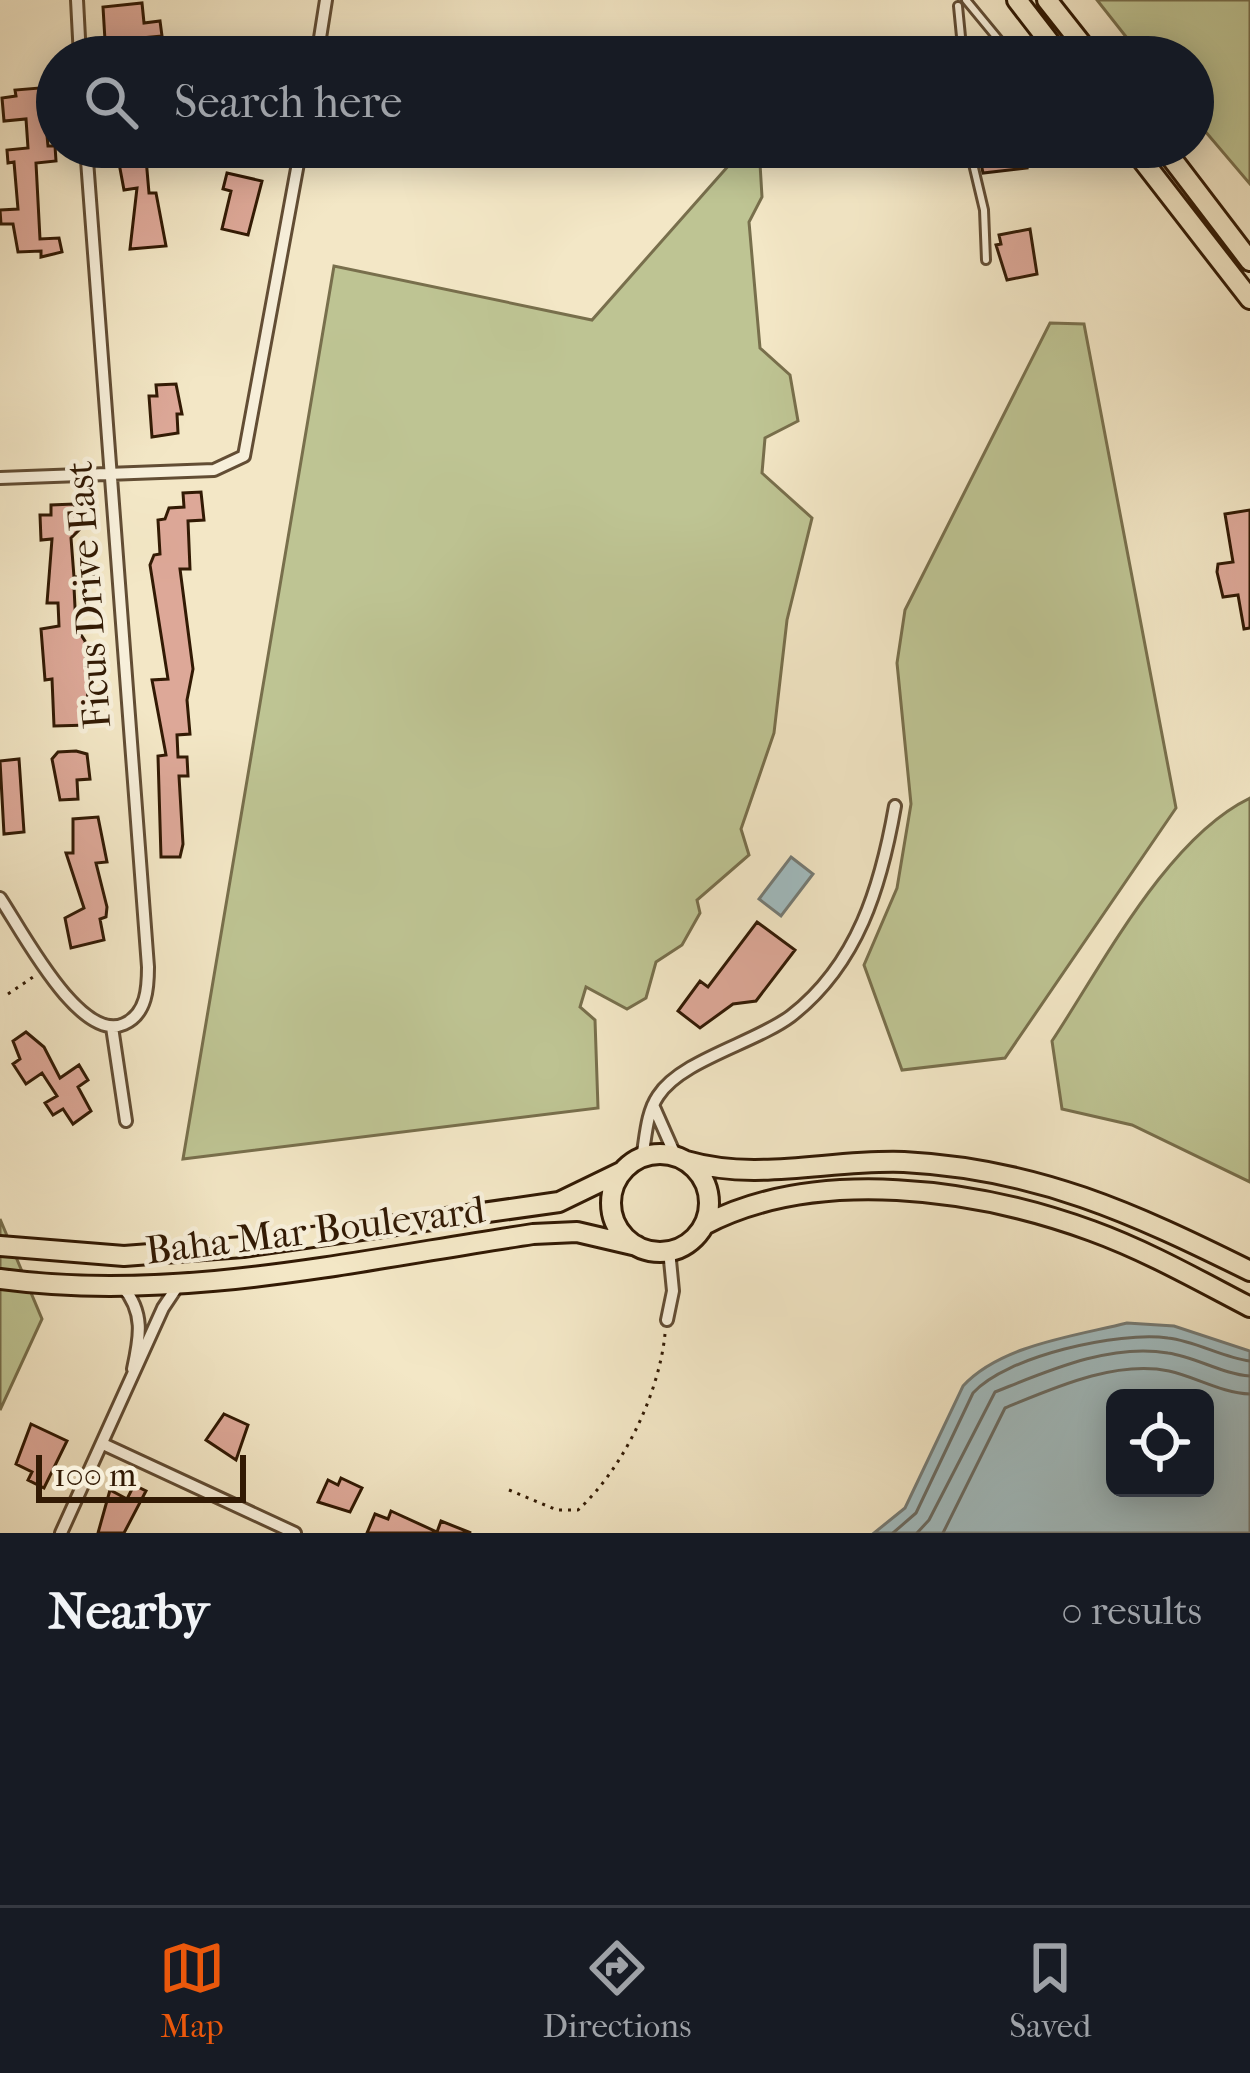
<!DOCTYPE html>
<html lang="en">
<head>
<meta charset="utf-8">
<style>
	:root { --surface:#171b24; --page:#242831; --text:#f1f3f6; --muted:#9ea1a6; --line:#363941; --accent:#ea580c }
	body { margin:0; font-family:"IM FELL French Canon",serif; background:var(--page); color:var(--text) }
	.controls { position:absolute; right:36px; bottom:36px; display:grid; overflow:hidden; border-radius:18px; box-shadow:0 6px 30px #0003 }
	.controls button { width:108px; height:108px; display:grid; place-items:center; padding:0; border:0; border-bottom:3px solid var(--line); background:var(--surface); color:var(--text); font:60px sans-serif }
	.scale { position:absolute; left:36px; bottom:30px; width:210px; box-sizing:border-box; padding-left:12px; border:6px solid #321a04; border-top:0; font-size:33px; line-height:42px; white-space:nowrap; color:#321a04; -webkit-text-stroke:9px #f7efda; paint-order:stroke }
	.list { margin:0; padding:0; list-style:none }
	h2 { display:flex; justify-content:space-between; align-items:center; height:156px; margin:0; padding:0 48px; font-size:51px }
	h2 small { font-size:39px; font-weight:400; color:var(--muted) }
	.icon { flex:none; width:66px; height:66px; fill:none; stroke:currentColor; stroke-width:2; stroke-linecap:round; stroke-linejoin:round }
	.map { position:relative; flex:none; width:1250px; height:1533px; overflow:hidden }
	.search { position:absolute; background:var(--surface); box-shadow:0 6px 30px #0003; left:36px; right:36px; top:36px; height:132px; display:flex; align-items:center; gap:30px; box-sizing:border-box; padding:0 42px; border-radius:66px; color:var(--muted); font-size:45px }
	.sheet { height:372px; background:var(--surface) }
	nav { display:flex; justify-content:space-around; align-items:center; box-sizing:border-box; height:168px; border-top:3px solid var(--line); background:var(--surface); font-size:33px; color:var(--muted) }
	nav a { display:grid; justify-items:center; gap:6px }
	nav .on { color:var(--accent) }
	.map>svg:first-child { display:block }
	.green { fill:#bec493; stroke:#786f4c; stroke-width:3 }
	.water { fill:#a1bcc0; stroke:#757b75; stroke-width:3; fill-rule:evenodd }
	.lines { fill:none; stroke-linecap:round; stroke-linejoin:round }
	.shore { stroke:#6a6b62; stroke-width:3 }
	.building { fill:#dda898; stroke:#321a04; stroke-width:3 }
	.service-casing { stroke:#624d34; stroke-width:12 }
	.minor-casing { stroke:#624d34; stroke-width:16 }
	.primary-casing { stroke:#321a04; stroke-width:24 }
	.trunk-casing { stroke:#321a04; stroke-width:24 }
	.path { stroke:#321a04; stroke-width:3; stroke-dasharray:3 6; stroke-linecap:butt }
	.service { stroke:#f7efda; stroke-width:6 }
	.minor { stroke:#f7efda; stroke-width:10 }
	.primary { stroke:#f3e7c6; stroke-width:18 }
	.trunk { stroke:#f3e7c6; stroke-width:18 }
	.labels { text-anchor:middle; stroke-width:9; stroke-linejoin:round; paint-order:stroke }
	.street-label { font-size:39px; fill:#321a04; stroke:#f7efda }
</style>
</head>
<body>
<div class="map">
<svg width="1250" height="1533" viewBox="0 0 1250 1533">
	<rect width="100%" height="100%" fill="#f3e7c6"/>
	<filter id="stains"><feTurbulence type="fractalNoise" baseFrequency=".00167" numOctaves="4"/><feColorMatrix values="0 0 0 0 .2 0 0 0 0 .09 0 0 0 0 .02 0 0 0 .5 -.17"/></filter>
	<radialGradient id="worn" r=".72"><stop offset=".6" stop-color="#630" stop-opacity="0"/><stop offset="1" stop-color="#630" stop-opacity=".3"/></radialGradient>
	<path class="green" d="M1097,0h153v184l-57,-67v-60h-51z
		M745,147h14l3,50 -13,25 11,126 30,27 8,46 -33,17 -3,35 50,45 -25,102 -13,113 -33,96 8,26 -52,45 3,13 -18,32 -26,17 -10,36 -19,11 -41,-22 -6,20 15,13 3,88 -415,51 151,-893 258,54z
		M1050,323l34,1 92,484 -171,250 -103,12 -38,-105 33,-77 14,-84 -14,-141 8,-53z
		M1250,798v384l-118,-57 -70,-16 -10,-68c51,-77 115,-203 198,-243z
		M0,1219l42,100 -42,91z"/>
	<path class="water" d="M791,857l22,17 -32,42 -22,-17z
		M1127,1323l47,3 76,25v182h-376l31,-25 58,-122c38,-41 112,-50 164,-63zM1115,1398h90v90h-90z"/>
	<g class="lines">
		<path class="shore" d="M893,1533l23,-20 57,-120c33,-37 146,-62 195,-55 28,3 55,20 82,23
			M917,1533l12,-13 66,-128c53,-21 115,-49 173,-39 28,4 54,21 82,23
			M943,1533l62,-125c49,-20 110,-48 164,-37 27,6 53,22 81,23"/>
	</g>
	<path class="building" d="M142,3l2,20 16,-2 2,15 -22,2 2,17 -36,2 -3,-50z
		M51,87l1,15 -8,1 4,43h7l1,15 -20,2 4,76 19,-1 3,14 -21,5v-6l-23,1 -5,-28h-12l-1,-14 18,-1 -4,-47 -6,1 -1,-13 21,-2 -2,-29 -22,2 -2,-23 14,-2 -1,-6z
		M116,147h29l4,46h7l10,53 -36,3 7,-61 -13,2z
		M1023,147l4,21 -44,5 -4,-20z
		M227,173l35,8 -14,54 -26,-6 9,-38 -8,-2z
		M1030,229l7,45 -30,6 -11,-35 5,-1 -2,-9z
		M176,384l6,30h-5l1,19 -26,4 -3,-41h8l-1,-11z
		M201,492l3,28 -16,1 2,48h-10l13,100 -6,31 3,34 -13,1 1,22h9l1,19h-9l4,68 -3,13h-19l-3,-101 8,-1 -14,-75 16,-1 -18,-114 4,-10 6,-1 -2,-34 7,-1 4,-11 15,-1 -1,-14z
		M74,504l6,25 -9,9 3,39 24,-1v9l-24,2 2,40 9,14 4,84 -35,1 -2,-47 -7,1 -4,-51 18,-3 -1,-23h-11l5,-64 -11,1 -1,-25h11v-10z
		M1250,510v118l-6,1 -6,-34 -15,2 -6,-25 1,-8 15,-2 -8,-48z
		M76,751l11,3 3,25 -13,1 1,19 -18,1 -8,-41 6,-7z
		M19,759l5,73 -20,2 -4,-73z
		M98,817l9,45 -11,1 11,44 -1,10 -6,2 4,21 -33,8 -6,-30 19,-10 -18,-55h7v-34z
		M757,922l38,28 -39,51 -23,3 -33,24 -22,-17 22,-30 8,6z
		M26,1032l18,15 16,31 19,-13 9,15 -10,7 13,24 -18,13 -10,-15 -10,6 -8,-12 12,-7 -15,-23 -16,11 -13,-20 7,-5 -7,-18z
		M224,1414l24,11 -12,35 -30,-20z
		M31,1424l36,17 -23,47 -16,-8 4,-8 -16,-8z
		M341,1478l21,10 -12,24 -32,-10 10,-22 10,5z
		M134,1485l12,6 -22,42h-26l12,-43 17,9z
		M391,1511l46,21 4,-11 30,12h-104l8,-19 13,5z"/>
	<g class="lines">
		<g class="service-casing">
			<path id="service" d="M966,0l47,57
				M958,6l5,51
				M969,147l15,63 2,50"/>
		</g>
		<g class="minor-casing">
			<path id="minor" d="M77,0l3,57
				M317,57l9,-57
				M0,478l214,-8 30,-14 57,-309
				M0,898c21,31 80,146 124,126 23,-10 24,-37 24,-57l-62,-820
				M112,1027l14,94
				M653,1105l23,52
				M642,1158c4,-21 4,-44 16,-62 23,-36 97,-53 133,-80 67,-52 90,-130 104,-210
				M122,1286c23,26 18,51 11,83
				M667,1320l6,-29 -4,-41
				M103,1444l192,89
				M61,1533l102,-225 16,-24"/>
		</g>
		<g class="primary-casing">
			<path id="primary" d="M611 1203a49 49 0 1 1 98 0a49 49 0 1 1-98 0Z
				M686,1161c72,21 145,-2 218,1 133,7 229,51 346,109
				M704,1225c113,-59 273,-36 388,6 55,20 106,49 158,76
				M0,1246l124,10 119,-9 316,-45 64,-31
				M0,1279c177,24 358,-19 533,-45l44,-2 60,14"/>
		</g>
		<g class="trunk-casing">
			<path id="trunk" d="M1017,0l44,57
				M1047,0l45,57
				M1132,147l118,152
				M1163,147l87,114"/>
		</g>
		<path class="path" d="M8,994l28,-19
			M509,1490l48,20h21c45,-41 81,-116 87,-176"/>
		<use href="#service" class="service"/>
		<use href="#minor" class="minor"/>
		<use href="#primary" class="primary"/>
		<use href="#trunk" class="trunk"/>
	</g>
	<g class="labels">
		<g class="street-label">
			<text transform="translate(87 595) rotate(-94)" y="14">Ficus Drive East</text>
			<text transform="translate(315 1229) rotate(-7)" y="14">Baha Mar Boulevard</text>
		</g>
	</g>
	<rect width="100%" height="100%" filter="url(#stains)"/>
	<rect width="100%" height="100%" fill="url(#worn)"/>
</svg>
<div class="controls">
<button><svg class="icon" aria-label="locate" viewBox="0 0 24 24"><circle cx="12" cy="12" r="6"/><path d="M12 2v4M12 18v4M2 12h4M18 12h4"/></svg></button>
</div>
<div class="scale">100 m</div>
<div class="search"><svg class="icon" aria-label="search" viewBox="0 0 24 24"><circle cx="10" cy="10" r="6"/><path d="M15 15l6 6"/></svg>Search here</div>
</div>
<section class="sheet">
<h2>Nearby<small>0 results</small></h2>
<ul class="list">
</ul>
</section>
<nav>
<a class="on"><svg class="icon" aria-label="map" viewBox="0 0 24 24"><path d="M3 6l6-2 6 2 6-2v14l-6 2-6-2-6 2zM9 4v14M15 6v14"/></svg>Map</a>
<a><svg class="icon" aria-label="directions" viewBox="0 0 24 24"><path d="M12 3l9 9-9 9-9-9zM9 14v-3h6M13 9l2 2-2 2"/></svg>Directions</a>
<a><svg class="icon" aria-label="saved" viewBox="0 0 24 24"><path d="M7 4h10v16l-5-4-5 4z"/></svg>Saved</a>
</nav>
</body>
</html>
